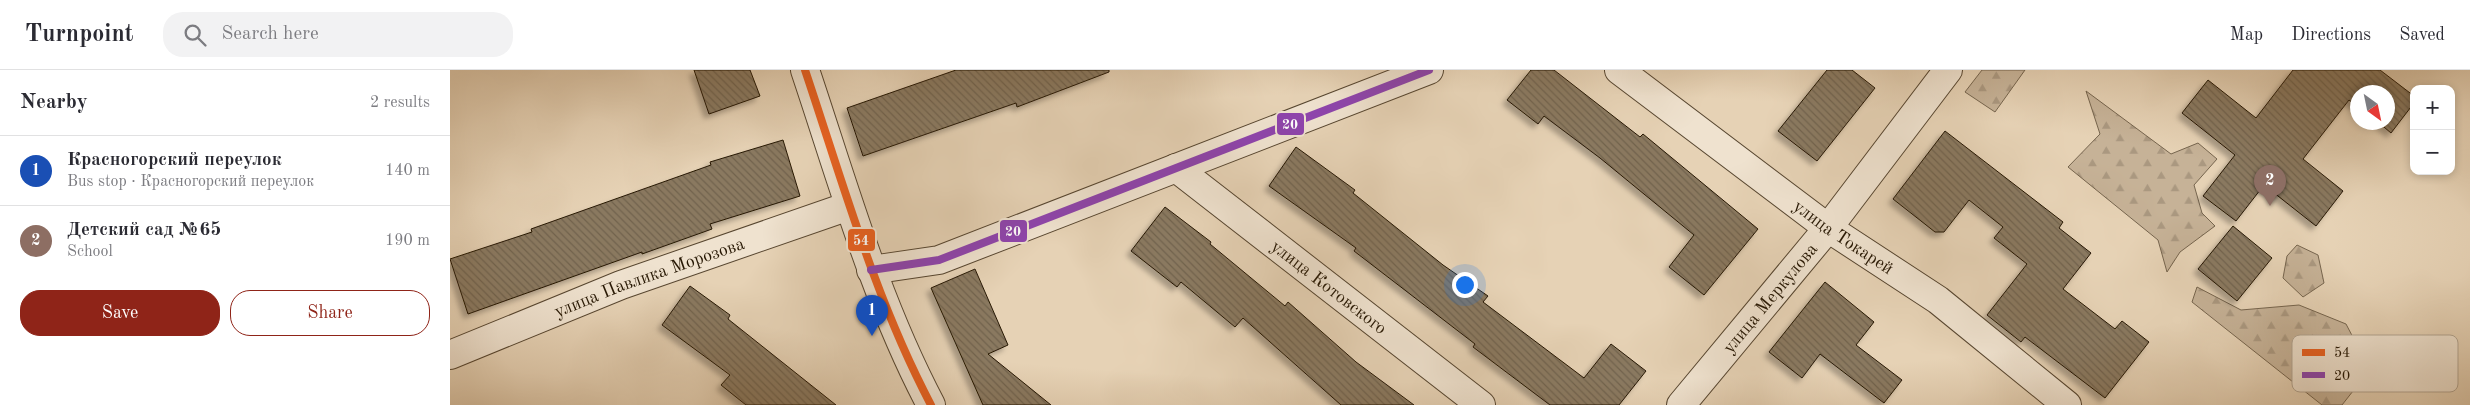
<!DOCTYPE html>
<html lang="en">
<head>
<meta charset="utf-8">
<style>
	:root { --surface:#fff; --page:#f2f2f3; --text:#2b2b33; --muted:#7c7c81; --line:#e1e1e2; --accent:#8f2418 }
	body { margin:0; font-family:"Old Standard TT",serif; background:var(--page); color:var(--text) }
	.controls { position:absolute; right:15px; top:15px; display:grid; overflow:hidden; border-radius:10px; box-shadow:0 2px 8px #0003 }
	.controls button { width:45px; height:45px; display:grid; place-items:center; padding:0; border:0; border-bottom:1px solid var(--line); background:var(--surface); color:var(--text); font:25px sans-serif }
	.compass { position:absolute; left:1900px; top:15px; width:45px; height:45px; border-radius:50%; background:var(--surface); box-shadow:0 2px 8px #0003; rotate:147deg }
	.you { position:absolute; left:1014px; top:214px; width:18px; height:18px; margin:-12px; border:4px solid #fff; border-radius:50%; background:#1a73e8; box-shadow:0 0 0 8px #1a73e833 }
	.badge { display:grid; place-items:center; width:32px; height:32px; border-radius:50%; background:var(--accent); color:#fff; font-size:16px; font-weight:700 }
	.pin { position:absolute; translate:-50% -41px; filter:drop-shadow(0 1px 2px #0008) }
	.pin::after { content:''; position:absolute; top:26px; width:18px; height:15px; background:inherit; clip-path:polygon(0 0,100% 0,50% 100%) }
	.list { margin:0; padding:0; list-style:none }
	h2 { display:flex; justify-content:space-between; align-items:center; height:65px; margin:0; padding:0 20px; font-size:21px }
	h2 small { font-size:16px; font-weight:400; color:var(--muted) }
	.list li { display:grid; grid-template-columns:32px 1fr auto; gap:15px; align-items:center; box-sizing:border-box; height:70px; padding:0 20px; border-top:1px solid var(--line) }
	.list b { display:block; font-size:19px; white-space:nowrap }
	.list p { margin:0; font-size:16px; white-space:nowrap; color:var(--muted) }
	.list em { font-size:16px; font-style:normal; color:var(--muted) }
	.actions { display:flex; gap:10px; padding:15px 20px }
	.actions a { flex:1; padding:11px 0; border:1px solid var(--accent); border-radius:20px; text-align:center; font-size:18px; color:var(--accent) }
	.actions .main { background:var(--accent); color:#fff }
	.icon { flex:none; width:28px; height:28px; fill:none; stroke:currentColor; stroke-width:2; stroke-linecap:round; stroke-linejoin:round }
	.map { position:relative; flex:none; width:2020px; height:335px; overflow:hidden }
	header { display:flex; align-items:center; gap:30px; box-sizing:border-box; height:70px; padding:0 25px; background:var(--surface); border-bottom:1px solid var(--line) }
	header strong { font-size:24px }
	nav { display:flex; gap:28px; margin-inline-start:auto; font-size:18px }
	.search { width:350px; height:45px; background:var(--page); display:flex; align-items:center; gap:12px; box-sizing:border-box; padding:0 18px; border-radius:20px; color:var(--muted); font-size:19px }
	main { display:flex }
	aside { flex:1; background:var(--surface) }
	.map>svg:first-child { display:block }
	.forest { fill:url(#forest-firs); stroke:#76654e }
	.building { fill:url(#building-back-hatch); stroke:#271804; filter:url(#shadow) }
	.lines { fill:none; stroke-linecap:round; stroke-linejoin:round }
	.street-casing { stroke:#574630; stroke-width:30 }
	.street { stroke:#efe2cf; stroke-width:28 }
	.bus-1-casing { stroke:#efe2cf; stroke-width:11 }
	.bus-2-casing { stroke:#efe2cf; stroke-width:11 }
	.bus-1 { stroke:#e86120; stroke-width:8 }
	.bus-2 { stroke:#8e44ad; stroke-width:8 }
	.labels { text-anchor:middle; stroke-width:4.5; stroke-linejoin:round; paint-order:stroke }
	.street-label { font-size:18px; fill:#271804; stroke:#efe2cf }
	.key { fill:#efe2cf; stroke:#b3a592; stroke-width:1 }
	.key-label { font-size:14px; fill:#271804 }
	.line-badge { stroke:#efe2cf; stroke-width:2 }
	.badge-label { font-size:14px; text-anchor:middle; font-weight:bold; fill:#fff }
</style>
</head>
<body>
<header>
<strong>Turnpoint</strong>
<div class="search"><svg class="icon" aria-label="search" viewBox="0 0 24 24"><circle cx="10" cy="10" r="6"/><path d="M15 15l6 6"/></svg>Search here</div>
<nav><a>Map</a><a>Directions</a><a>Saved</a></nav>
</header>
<main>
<aside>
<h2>Nearby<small>2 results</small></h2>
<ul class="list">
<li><span class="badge" style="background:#1a4fb4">1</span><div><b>Красногорский переулок</b><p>Bus stop · Красногорский переулок</p></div><em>140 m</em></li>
<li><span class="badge" style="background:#8d6e63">2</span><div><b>Детский сад №65</b><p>School</p></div><em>190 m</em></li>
</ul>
<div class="actions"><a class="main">Save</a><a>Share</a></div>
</aside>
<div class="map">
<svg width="2020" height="335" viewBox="0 0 2020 335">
	<defs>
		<pattern id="forest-firs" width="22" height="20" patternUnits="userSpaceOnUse" patternTransform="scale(1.25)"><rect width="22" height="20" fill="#c6b297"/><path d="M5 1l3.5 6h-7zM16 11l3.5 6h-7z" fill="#aa9880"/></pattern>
		<pattern id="building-back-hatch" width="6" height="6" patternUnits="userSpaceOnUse" patternTransform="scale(1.25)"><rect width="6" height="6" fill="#8a7960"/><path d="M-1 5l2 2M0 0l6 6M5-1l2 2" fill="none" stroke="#71624d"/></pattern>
		<filter id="shadow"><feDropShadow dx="-4.5" dy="4.5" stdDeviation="2.5" flood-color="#0004"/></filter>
	</defs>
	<rect width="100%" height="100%" fill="#e6d2b5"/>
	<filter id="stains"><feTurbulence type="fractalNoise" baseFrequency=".004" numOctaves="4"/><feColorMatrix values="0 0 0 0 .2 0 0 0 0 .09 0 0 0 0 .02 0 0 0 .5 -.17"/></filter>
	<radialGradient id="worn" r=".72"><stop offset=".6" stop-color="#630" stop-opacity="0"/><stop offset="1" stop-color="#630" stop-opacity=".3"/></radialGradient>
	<path class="forest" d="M1532,0h43l-30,42 -30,-20z
		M1636,21l85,63 27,-11 19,16 -23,26 8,28 13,13 -35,26 -13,20 -9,-32 -90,-73 32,-33z
		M1847,175l21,10 6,28 -21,14 -20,-19 4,-22z
		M1747,217l44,23 58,-5 47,19 11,21 -17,15 -12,16 25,15 -11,14h-20l-130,-103z"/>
	<path class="building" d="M244,0h56l10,26 -51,18z
		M506,0h153v2l-92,35 -1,-4 -153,53 -16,-48z
		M1081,0h23l86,67 3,-3 115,95 -54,66 -35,-28 25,-32 -94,-77 -56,-42 -6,8 -31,-24z
		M1377,0h25l23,18 -58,73 -39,-30z
		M1843,0h87l34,26v7l-23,30 -13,-11h10v-30h-30v15l-9,-7 -46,59 40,32 -27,35 -52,-41 -28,36 -33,-25 32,-41 -53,-42 26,-33 48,38z
		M1495,61l118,91 -4,6 32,25 -28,36 52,40 7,-8 27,21 -44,56 -80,-61 -4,5 -34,-27 40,-51 -33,-26 9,-11 -34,-27 -25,32h-9l-42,-33z
		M333,70l17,56 -90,28 2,5 -70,25v-2l-174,62 -18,-55 82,-27 -1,-3 180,-64 -1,-3z
		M846,77l59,43 -2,3 90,72 45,31 -5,6 101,76 27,-34 35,27 -27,34h-69l-77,-58 2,-3 -121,-93 2,-3 -87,-62z
		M715,137l46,35 -1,2 75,62 3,-4 68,60 58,43h-73l-98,-87 -8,9 -54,-45 -4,5 -46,-36z
		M1783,156l39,32 -35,43 -39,-32z
		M525,199l33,76 -20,9 63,51h-68l-52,-117z
		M1375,212l49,40 -18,23 46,35 -18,23 -64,-49 -18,24 -33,-26z
		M240,216l40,29 -2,4 108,86h-90l-25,-20 9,-10 -68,-50z"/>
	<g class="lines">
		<g class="street-casing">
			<g id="street">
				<path d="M355,0c38,113 70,229 126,335"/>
				<path id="s1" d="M1169,0l209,158 110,72 129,105"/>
				<path id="s2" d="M726,98l305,237"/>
				<path d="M421,200l68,-10 490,-190"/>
				<path id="s3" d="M0,285l171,-70 228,-79"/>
				<path id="s4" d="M1231,335l147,-177 120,-158"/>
			</g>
		</g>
		<use href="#street" class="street"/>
		<g class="bus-1-casing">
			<path id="bus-1" d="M355,0c38,113 70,229 126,335"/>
		</g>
		<g class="bus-2-casing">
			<path id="bus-2" d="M421,200l68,-10 490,-190"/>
		</g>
		<use href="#bus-1" class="bus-1"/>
		<use href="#bus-2" class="bus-2"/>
	</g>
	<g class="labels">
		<g class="street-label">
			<text dy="6" stroke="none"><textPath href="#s1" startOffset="280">улица Токарей</textPath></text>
			<text dy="6" stroke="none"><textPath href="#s3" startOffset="214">улица Павлика Морозова</textPath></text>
			<text dy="6" stroke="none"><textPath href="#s2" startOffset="194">улица Котовского</textPath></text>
			<text dy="6" stroke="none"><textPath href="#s4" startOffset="139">улица Меркулова</textPath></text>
		</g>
	</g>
	<rect x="1842" y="265" width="166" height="57" rx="8" class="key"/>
	<rect x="1852" y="279" width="23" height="7" fill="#e86120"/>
	<rect x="1852" y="302" width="23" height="6" fill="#8e44ad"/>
	<g class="key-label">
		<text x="1884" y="287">54</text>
		<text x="1884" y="310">20</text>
	</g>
	<g class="line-badge">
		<rect x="826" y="42" width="29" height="24" rx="5" fill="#8e44ad"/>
		<rect x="549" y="149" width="29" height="24" rx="5" fill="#8e44ad"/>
		<rect x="397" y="158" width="29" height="24" rx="5" fill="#e86120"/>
	</g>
	<g class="badge-label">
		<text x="840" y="59">20</text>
		<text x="563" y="166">20</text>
		<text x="411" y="175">54</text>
	</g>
	<rect width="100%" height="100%" filter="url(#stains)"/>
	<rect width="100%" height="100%" fill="url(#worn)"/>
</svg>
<div class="controls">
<button>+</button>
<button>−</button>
</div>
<svg class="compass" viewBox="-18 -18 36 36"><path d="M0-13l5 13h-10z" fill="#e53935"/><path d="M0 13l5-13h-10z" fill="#7c7c81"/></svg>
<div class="you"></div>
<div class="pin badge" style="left:422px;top:266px;background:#1a4fb4">1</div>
<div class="pin badge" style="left:1820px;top:136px;background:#8d6e63">2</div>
</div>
</main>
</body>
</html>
